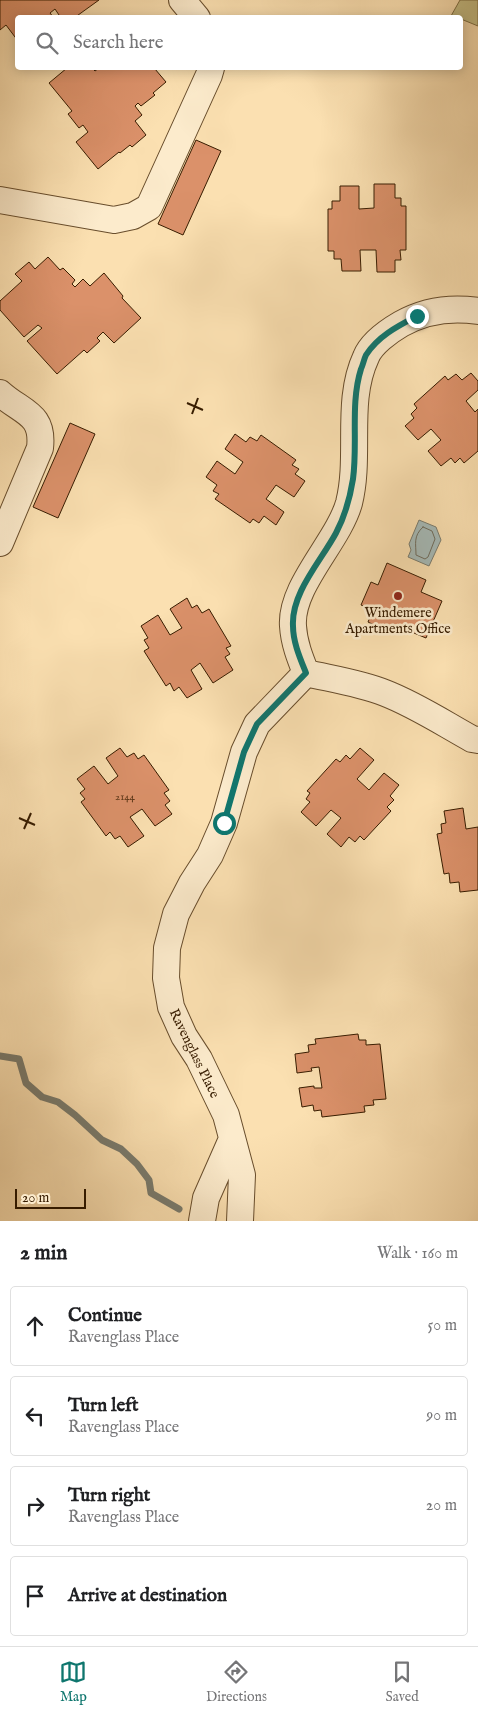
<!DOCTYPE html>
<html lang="en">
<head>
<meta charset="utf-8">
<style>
	:root { --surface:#fff; --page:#f6f6f6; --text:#202124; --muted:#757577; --line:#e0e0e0; --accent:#0f766e }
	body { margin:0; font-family:"IM FELL English",serif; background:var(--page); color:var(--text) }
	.scale { position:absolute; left:15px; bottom:12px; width:71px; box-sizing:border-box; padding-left:5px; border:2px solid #371c00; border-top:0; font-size:14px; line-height:18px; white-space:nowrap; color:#371c00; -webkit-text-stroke:4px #fcebcc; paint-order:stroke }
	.stop { position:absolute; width:15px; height:15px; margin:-11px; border:4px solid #0f766e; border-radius:50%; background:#fff }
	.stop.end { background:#0f766e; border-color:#fff; box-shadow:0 1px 5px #0008 }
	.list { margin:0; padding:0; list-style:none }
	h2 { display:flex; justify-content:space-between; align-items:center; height:65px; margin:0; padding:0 20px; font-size:21px }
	h2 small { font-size:16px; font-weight:400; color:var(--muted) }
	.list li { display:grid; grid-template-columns:32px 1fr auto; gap:15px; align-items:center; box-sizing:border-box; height:80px; margin:0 10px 10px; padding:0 10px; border:1px solid var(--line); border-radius:5px }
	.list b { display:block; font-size:19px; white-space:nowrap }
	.list p { margin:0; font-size:16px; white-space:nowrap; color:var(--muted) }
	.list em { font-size:16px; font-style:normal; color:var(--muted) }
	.icon { flex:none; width:28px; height:28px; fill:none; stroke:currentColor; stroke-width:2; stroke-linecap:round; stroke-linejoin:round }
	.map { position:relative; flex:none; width:478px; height:1221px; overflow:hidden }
	.search { position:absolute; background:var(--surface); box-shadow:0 2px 12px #0003; left:15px; right:15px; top:15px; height:55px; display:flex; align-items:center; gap:12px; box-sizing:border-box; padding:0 18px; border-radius:5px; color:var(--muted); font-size:19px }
	.sheet { height:425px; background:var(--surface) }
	nav { display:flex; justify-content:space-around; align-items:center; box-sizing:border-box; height:70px; border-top:1px solid var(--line); background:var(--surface); font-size:14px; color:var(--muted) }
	nav a { display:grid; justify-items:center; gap:2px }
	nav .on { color:var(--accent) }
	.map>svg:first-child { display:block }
	.green { fill:#c6c087; stroke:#7e6e44 }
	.water { fill:#a5bab8; stroke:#797b6e }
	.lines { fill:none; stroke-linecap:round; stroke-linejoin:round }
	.shore { stroke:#6e6b5c; stroke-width:1 }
	.stream { stroke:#797b6e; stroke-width:7 }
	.building { fill:#db916a; stroke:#371c00 }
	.street-casing { stroke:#684d2c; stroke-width:28 }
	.street { stroke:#fcebcc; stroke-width:26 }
	.route { stroke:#0f766e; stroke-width:6 }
	.ticks { fill:none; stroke:#371c00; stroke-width:2 }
	.poi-dot { fill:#8f2418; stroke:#fcebcc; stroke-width:2 }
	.labels { text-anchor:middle; stroke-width:5; stroke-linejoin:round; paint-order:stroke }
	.number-label { font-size:11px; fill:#60391a }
	.poi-label { font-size:14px; fill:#371c00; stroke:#fcebcc }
	.street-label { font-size:14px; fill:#371c00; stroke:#fcebcc }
</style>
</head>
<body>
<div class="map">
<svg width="478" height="1221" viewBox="0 0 478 1221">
	<rect width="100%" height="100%" fill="#fbe0b1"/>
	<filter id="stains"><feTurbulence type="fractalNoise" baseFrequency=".004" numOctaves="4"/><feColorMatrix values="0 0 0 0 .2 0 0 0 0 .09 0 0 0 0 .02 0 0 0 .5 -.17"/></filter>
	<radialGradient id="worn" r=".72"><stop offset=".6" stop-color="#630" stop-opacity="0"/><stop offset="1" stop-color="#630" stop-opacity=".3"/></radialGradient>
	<path class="green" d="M460,0h18v26l-17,-7 -1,-1 -9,-2z"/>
	<path class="water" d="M419,520l17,7 5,13 -12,26 -21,-9 3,-7 -2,-6z"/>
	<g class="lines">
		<path class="shore" d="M423,527l9,4 3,8 -7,18 -3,2 -9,-4c0,-11 -3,-19 7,-28z"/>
		<path class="stream" d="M0,1056l19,3 7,24 16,14 16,5 17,13 27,25 19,9 16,15 12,16 2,13 28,16"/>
	</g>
	<path class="building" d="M0,0h99l-25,18h-13l-6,-9 -5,4 4,5h-36v23l-12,-16 -6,5z
		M67,68h25l3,3 4,-3h57l-1,1 11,13 -13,11 2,2 -14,11 -3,-3 -3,3 7,9 -7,6 11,14 -14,12 -2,-2 -10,8 -1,-1 -21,17 -22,-27 12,-10 -5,-7 -4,3 -11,-14 4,-3 -23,-28z
		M196,140l25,11 -38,84 -25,-11z
		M374,184h21v14h6v8h5v44h-6l1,10h-6v12h-18l-1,-22h-16l1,21h-19l-1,-12h-7v-8h-6v-42h4v-8h8v-15h19v23l15,-1z
		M48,257l12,13 3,-2 12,12 -3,4 3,3 8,-8 7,7 14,-13 19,23 -1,2 19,20 -27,25 -11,-11 -6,6 3,3 -13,12 -3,-3 -27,24 -30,-33 15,-13 -4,-3 -14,12 -24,-27v-9l22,-20 -7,-7 14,-12 6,7z
		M471,373l7,8v9l-12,11 9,11 3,-3v42l-14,12 -4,-5 -5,5 -4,-5 -10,8 -13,-15 13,-11 -10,-11 -13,11 -13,-14 9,-8 -3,-4 6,-6 -3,-4 31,-28 3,4 8,-6 6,6z
		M70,423l25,11 -37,84 -25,-11z
		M235,434l11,8 4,-5 7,4 4,-6 35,25 -4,5 7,4 -4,5 10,7 -11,16 -18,-12 -10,14 18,13 -8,13 -12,-9 -5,7 -6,-4 -3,4 -35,-24 4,-5 -6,-3 4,-6 -11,-8 11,-16 18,13 8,-12 -18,-13z
		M387,563l39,17 -5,12 21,9 -16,37 -29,-12 -2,4 -10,-4 -3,3 -14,-7 5,-12 -12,-5 10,-23 7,3z
		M187,598l5,10 5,-3 5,8 7,-4 22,37 -5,2 4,6 -5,3 8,13 -20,13 -13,-20 -9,7 11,19 -15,9 -8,-11 -5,4 -4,-8 -4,3 -22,-35 5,-3 -5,-8 4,-2 -7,-12 17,-11 12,20 12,-7 -12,-19z
		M120,748l7,9 7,-4 4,6 6,-4 25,35 -5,3 6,8 -5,4 7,9 -17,12 -13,-17 -12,8 14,19 -16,11 -8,-11 -5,3 -5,-7 -4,4 -25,-34 4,-3 -5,-6 5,-4 -8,-10 17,-13 14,18 10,-8 -12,-18z
		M360,748l14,12 -17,19 12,11 15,-17 15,12 -9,11 4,4 -7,7 4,4 -27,29 -4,-4 -5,6 -6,-5 -8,10 -14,-13 14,-16 -10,-8 -15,16 -15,-14 9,-10 -4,-3 4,-6 -3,-2 29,-32 4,3 6,-7 4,4z
		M463,808l3,21 12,-2v63l-18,2 -1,-10 -9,1 -1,-10 -5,1 -7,-40 5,-1 -1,-9 5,-1 -2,-12z
		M358,1034l1,6h7v5l14,-1 6,55 -13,1 1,5 -10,1 1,6 -43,5 -1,-7 -7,1 -1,-6 -11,2 -3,-19 15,-2v2h8l-3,-21 -8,1 1,3 -15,2 -2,-19 14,-2 -1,-7 8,-1 -1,-5z"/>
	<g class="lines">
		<g class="street-casing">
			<path id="street" d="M182,0l15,18
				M0,200l114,20 19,-4 16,-9 60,-132 2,-7
				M0,393c22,20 44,20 40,55l-40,95
				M306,673c-6,-15 -12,-30 -13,-47 -3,-40 45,-84 56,-123 12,-48 -4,-101 17,-146 5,-13 23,-26 35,-33 23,-13 50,-17 77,-13
				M306,673c26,6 54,10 79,20 31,12 58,30 87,46l6,1
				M202,1221l4,-23 26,-59
				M240,1221l2,-46 -16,-60 -27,-56 -15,-23 -13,-29 -5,-29 1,-30 9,-34 16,-31 18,-28 14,-32 20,-71 13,-28 49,-51"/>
		</g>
		<use href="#street" class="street"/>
	</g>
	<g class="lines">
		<path class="route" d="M224,823l20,-71 13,-28 49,-51c-6,-15 -13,-31 -13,-47 -2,-33 28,-65 43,-93 9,-17 14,-35 17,-54 5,-36 -3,-75 8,-110 2,-4 3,-10 5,-14 12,-19 32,-29 51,-39"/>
	</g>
	<path class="ticks" d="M187,403l16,7M192,414l6,-16M19,818l16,7M24,829l7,-16"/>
	<circle class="poi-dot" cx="398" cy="596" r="5"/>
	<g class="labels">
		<g class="number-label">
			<text x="125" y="800">2144</text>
		</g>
		<g class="poi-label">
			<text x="398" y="617">Windemere<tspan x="398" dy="16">Apartments Office</tspan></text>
		</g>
		<g class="street-label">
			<text transform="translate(195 1053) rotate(64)" y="5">Ravenglass Place</text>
		</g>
	</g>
	<rect width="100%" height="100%" filter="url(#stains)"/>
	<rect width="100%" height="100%" fill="url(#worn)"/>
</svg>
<div class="scale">20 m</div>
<div class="stop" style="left:224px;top:823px"></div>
<div class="stop end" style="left:417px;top:316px"></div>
<div class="search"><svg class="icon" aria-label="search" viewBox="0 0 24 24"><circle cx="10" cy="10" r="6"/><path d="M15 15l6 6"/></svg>Search here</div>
</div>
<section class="sheet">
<h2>2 min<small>Walk · 160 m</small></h2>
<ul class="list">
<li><svg class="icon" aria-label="ahead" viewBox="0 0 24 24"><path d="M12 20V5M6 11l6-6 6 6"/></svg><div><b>Continue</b><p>Ravenglass Place</p></div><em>50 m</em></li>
<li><svg class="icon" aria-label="left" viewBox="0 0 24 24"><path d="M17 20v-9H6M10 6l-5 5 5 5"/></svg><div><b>Turn left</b><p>Ravenglass Place</p></div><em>90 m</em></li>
<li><svg class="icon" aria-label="right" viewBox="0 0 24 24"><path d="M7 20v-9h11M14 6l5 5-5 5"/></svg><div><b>Turn right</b><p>Ravenglass Place</p></div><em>20 m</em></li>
<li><svg class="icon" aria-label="arrive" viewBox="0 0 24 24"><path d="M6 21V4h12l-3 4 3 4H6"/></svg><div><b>Arrive at destination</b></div></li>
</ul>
</section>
<nav>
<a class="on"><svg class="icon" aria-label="map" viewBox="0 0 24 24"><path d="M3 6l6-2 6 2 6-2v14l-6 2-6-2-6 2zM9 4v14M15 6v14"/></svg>Map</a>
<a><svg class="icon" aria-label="directions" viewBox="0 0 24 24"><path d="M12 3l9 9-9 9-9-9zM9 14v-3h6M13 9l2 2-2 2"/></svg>Directions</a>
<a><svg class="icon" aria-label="saved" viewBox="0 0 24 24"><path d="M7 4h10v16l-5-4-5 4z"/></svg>Saved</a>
</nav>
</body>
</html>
